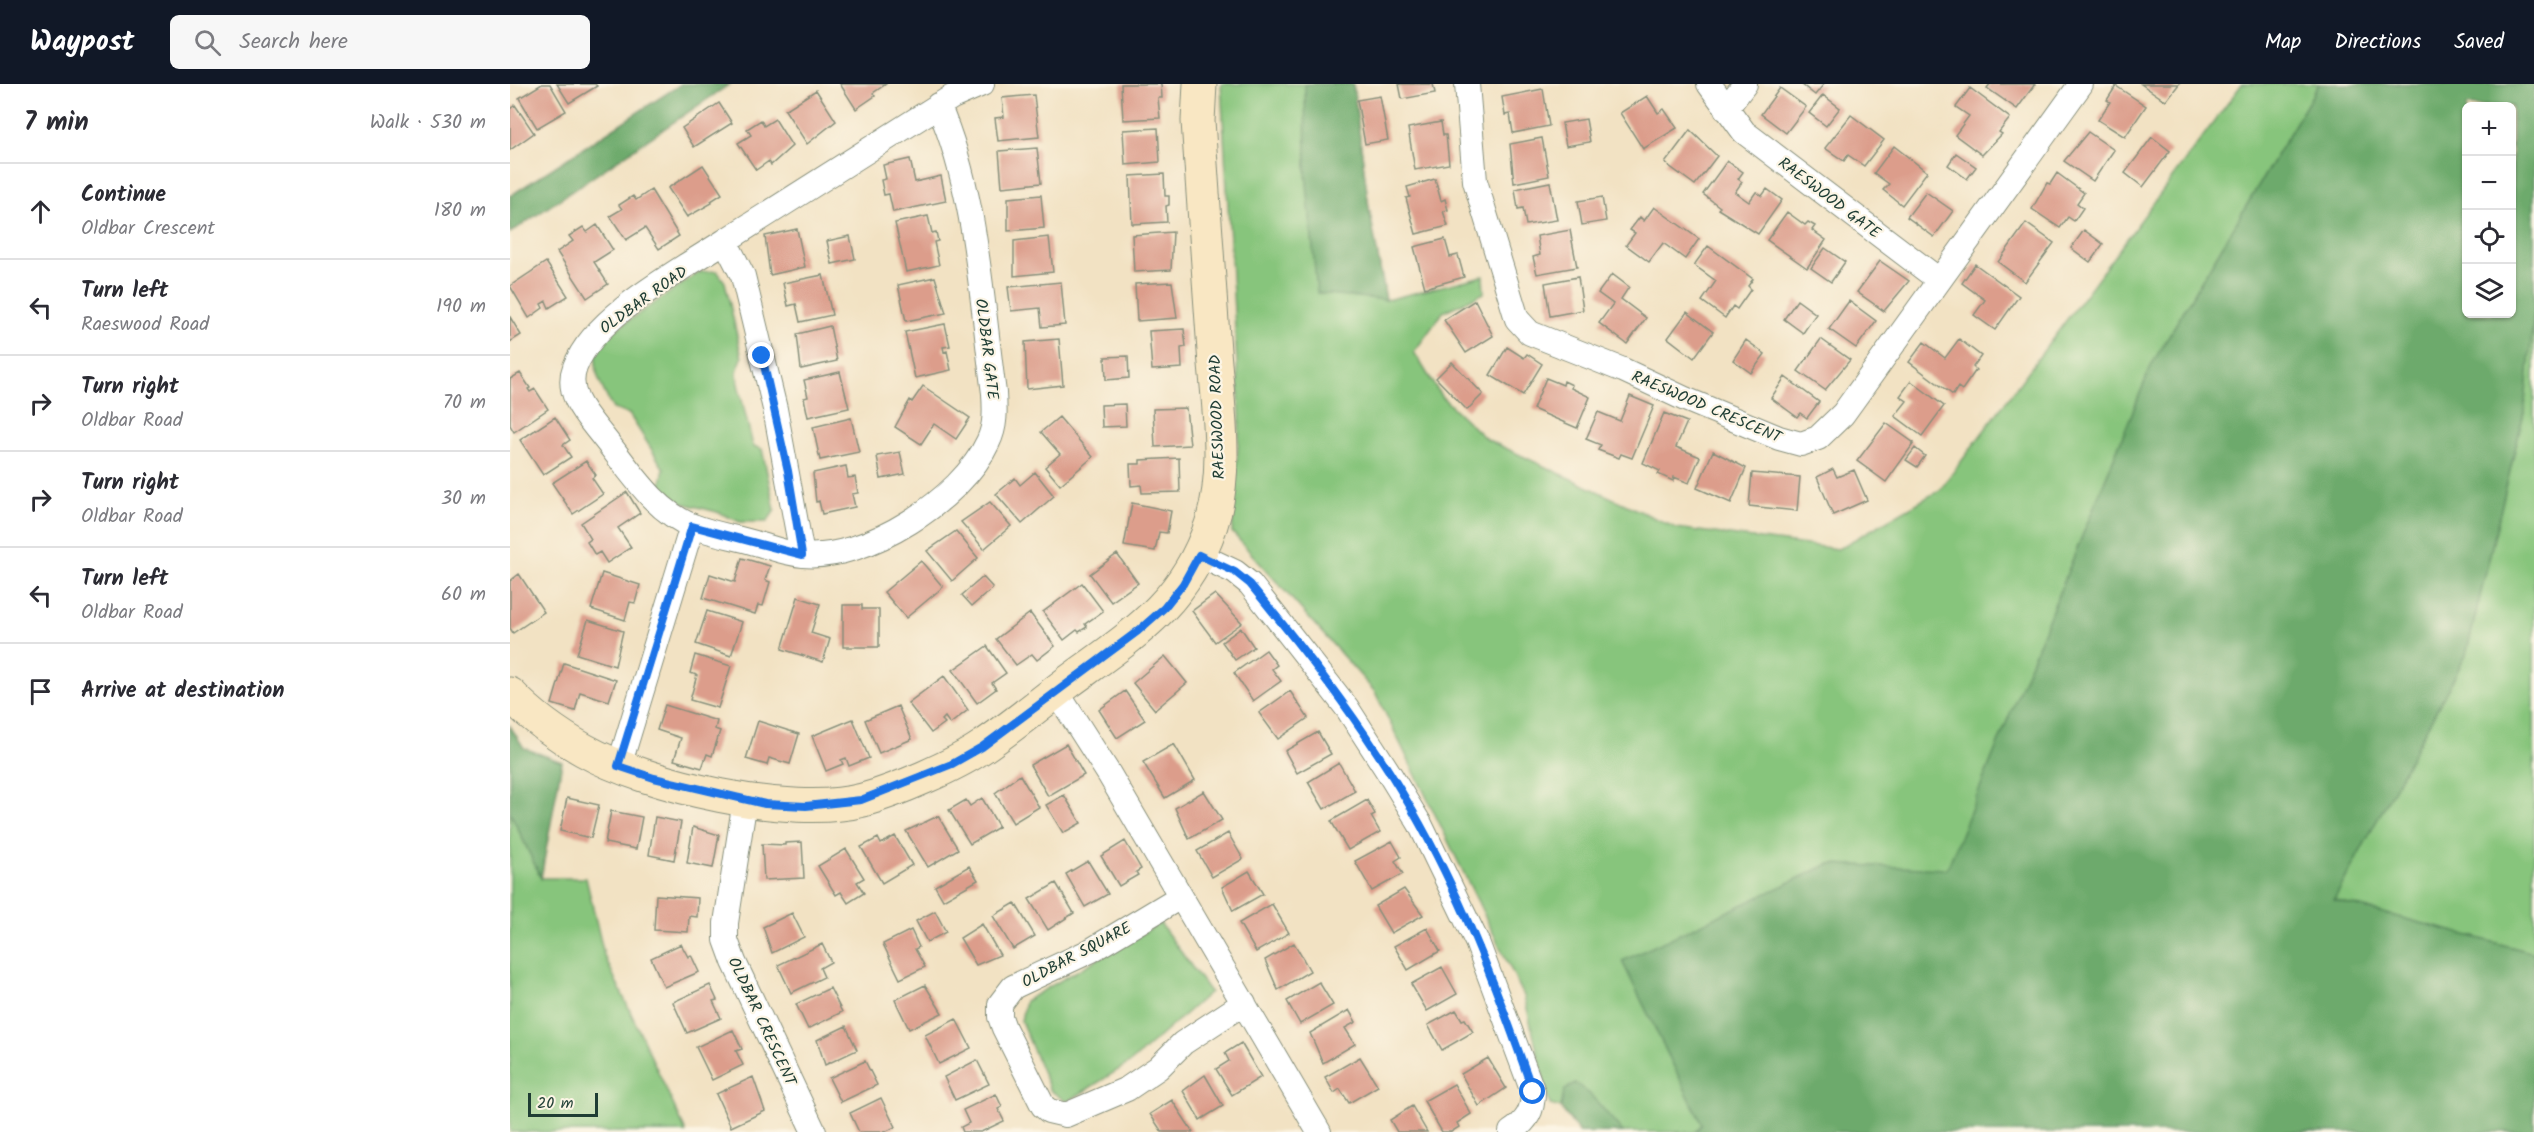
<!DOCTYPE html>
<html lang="en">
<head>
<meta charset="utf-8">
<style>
	:root { --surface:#fff; --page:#f7f7f7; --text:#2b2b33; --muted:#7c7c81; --line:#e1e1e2; --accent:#111827 }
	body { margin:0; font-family:Kalam,sans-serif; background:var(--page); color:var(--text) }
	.controls { position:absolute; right:18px; top:18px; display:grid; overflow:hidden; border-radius:9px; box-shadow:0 2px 4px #0004 }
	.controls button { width:54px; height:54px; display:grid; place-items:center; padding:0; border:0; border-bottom:2px solid var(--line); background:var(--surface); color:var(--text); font:30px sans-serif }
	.scale { position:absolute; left:18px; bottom:15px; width:70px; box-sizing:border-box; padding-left:6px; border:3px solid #1f3d34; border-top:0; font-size:16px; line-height:21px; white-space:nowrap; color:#1f3d34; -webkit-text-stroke:4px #fcf5e5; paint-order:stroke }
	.stop { position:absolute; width:18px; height:18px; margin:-14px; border:4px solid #1a73e8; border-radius:50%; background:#fff }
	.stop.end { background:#1a73e8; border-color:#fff; box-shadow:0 2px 6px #0008 }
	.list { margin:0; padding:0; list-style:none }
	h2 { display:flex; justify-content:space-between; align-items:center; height:78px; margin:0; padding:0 24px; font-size:26px }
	h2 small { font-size:20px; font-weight:400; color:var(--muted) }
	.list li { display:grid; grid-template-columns:39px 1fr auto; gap:18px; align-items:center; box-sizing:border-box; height:96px; padding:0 24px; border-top:2px solid var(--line) }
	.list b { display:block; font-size:22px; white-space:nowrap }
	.list p { margin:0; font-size:20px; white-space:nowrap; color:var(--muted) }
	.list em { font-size:20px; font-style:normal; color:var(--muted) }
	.icon { flex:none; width:33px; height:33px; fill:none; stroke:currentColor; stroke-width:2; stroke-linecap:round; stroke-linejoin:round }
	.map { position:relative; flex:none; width:2024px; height:1048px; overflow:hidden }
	header { display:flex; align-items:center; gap:36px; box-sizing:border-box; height:84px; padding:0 30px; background:var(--accent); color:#fff }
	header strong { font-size:28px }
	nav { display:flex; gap:33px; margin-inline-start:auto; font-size:21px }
	.search { width:420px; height:54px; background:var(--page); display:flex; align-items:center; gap:15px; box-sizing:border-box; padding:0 21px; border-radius:9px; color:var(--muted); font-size:22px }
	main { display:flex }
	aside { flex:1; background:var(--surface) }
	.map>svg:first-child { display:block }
	.green { fill:#87c57c; stroke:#538158; stroke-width:1.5 }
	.forest { fill:#6daa6c; stroke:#467450; stroke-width:1.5; fill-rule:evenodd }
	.building { fill:#dc9d8b }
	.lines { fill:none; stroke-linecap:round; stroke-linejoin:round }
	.street-casing { stroke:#88907c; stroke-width:26 }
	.secondary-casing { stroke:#88907c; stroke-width:35 }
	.street { stroke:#fff; stroke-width:24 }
	.secondary { stroke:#f9e7c3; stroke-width:33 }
	.route { stroke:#1a73e8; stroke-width:8 }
	.labels { text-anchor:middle; stroke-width:4.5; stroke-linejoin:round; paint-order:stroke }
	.street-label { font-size:16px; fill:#1f3d34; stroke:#fcf5e5 }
</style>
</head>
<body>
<header>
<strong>Waypost</strong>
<div class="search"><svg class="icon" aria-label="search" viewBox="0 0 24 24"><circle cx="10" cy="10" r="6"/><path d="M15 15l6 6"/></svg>Search here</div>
<nav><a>Map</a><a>Directions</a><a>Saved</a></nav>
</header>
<main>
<aside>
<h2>7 min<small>Walk · 530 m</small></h2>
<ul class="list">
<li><svg class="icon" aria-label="ahead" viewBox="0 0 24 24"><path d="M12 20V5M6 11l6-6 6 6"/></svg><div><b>Continue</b><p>Oldbar Crescent</p></div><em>180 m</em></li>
<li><svg class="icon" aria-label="left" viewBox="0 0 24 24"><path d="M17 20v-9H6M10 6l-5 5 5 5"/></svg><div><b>Turn left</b><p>Raeswood Road</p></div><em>190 m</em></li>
<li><svg class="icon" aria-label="right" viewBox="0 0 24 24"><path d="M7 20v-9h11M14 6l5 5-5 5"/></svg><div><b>Turn right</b><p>Oldbar Road</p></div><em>70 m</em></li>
<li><svg class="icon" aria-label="right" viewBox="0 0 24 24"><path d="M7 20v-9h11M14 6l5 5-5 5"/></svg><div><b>Turn right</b><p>Oldbar Road</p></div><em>30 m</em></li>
<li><svg class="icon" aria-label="left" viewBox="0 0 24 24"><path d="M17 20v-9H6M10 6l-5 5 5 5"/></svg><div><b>Turn left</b><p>Oldbar Road</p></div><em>60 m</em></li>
<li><svg class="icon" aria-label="arrive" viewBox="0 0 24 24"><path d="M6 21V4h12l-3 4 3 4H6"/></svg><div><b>Arrive at destination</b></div></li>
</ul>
</aside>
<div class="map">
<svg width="2024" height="1048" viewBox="0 0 2024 1048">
	<rect width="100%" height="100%" fill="#fcf5e5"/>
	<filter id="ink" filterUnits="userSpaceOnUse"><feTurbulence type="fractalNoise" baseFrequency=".0167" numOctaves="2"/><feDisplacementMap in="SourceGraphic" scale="12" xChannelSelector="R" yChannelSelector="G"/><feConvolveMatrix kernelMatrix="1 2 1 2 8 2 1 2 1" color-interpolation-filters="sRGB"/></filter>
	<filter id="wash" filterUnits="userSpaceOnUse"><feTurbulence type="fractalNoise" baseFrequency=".008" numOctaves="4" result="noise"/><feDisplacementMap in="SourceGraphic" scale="24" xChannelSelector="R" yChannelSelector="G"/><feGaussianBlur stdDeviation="1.35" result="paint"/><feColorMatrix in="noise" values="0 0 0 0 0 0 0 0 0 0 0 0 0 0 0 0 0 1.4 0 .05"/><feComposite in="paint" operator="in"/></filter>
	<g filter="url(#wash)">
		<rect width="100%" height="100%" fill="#f2e2c3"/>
		<path class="green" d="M711,0h132l16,124 17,92 97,-24 1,17 -41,19 -29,40 27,44 45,43 190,89 162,21 102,-59 302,-406h77l-167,280 -205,506 -118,-6 -206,97 80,164 -8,7h-116l-18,-24 -11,-3 -26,-109 -149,-304 -143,-160 8,-116z
			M207,187l8,11 17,76 -5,13 1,13 15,62 9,3 13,61 -8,12h-27l-23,-10 -35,-9 -22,-16 4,-18 -35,-55 -16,-5c-14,-27 -22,-38 -14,-68l101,-69z
			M2024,227v642l-200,-53 132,-245 58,-243z
			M0,728l31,66h45l18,77 82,177h-176z
			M650,839l50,69 -79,70 -64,40 -17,-12 -29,-69 4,-20z"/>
		<path class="forest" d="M171,0h49l-220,149v-37z
			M795,0h48l16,124 17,92 -69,-7 -11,-120z
			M1809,0h215v227l-10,101 -58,243 -132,245 200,53v179h-839l7,-8 -80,-163 207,-97 118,5 205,-505zM1956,22h46v208h-46z
			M0,642l14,22 38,14 -21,116 -31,-66z
			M1065,999l16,12 32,37h-44l-18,-24 3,-17z"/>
		<g id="blocks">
			<path class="building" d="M32,0h8l16,27 -29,17 -18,-30z
				M47,0h38l2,2 -28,17z
				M330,0h46l-13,9 2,3 -19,13z
				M611,0h40l1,14h-4l2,20 -37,2z
				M889,0h34l2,9 -33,6z
				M1291,0h23l-9,11z
				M1480,0h45l-18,25 -30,-21z
				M1631,0h38l-13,17z
				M1606,2l30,20 -21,31 -27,-17 12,-18 -3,-2z
				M1270,4l26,19 -20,26 -25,-19z
				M1460,4l40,30 -11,14 3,2 -20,21 -27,-20 14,-19 -13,-9z
				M1033,5l6,37 -36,7 -3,-19 -5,1 -3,-18z
				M306,6l20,31 -29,23 -22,-34z
				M524,11l5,42 -41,4 -3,-23 9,-1 -2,-19z
				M1313,11l17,13 -14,18 -17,-13z
				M870,12l8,44 -23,4 -8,-44z
				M1137,12l11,17 6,-4 13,19 -34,21 -23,-36z
				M209,19l13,20 -38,24 -12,-19z
				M5,21l19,28 -24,17v-41z
				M1341,31l33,25 -20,26 -16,-11 -4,6 -19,-13z
				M265,35l17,27 -21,19 -2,-4 -13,9 -18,-27 13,-8 -4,-6 14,-9 3,6z
				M1076,35l4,23 -24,4 -4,-23z
				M931,38l2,13h3l3,29 -34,6 -7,-42z
				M648,44l2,34 -35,3 -2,-35z
				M1180,46l27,26 -22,29 -30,-22z
				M1578,48l26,18 -21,31 -29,-20z
				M1642,53l18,14 -27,36 -18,-14z
				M1032,54l7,38 -35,7 -4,-39z
				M1384,62l33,26 -25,33 -19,-15 6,-6 -15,-11z
				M527,64l4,35 -39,4 -3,-36z
				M1446,69l20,14 -9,12 -19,-14z
				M400,75l5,23 26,-6 5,25 -53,11 -4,-18 -5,1 -3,-15 5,-1 -3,-14z
				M1217,77l16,11 -5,7 4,3 -7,10 14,10 7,-10 6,4 5,-7 15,11 -24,34 -40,-25 2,-2 -17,-13z
				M193,81l19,29 -11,7 1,2 -25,14 -19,-29z
				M1547,89l27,20 -7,10 6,5 -9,13 -6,-4 -8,11 -28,-19 15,-26 3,1z
				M654,90l1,22h4v9l-3,1 1,16 -35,2 -2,-48z
				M925,95l6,22 4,-2 3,11 -5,1 5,15 -32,8 -10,-36 4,-1 -3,-10z
				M1040,98l7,38 -31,5 -3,-17 -5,1 -3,-20z
				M141,106l28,46 -20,13 -14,-21 -19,12 -16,-24 12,-7 -3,-4 14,-9 3,4z
				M1416,108l27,19 -19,26 -27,-20z
				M531,111l3,33 -36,3v-33z
				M1092,113l4,24 -24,4 -4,-24z
				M1144,123l45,32 -14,20 -22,-16 -14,19 -23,-17 9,-12 -5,-3 10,-13 4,4z
				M1277,128l18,13 3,-3 7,4 -3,4 14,10 -19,28 -40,-28z
				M418,132l4,17 4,-1 2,9 -4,1 5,23 -33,7 -11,-49z
				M1516,139l28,20 -29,39 -27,-20z
				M87,141l16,25 -19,12 14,22 -21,14 -30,-46 16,-11 -4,-5 14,-9 4,5z
				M287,145l8,38 -35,8 -5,-39z
				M1060,146l7,37 -40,7 -4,-17 7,-2 -3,-19z
				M1574,146l19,14 -13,18 -19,-14z
				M663,148l-2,38 -37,2 -2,-37z
				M340,152l5,23 -23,5 -5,-23z
				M539,153l4,35 -39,4v-35z
				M935,155l5,18 8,-2 6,22 -39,11 -11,-41z
				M1198,162l45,33 -5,7 3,3 -14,20 -4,-3 -8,12 -23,-17 14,-20 -22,-16z
				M1315,164l20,14 -14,20 -20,-14z
				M1370,177l29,20 -25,30 -27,-19z
				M36,178l22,34 -19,12 -3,-7 -5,3 2,4 -14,10 -19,-32z
				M1465,180l44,32 -24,34 -21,-15 11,-15 -23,-17z
				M1102,190l17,13 -8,12 25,19 -19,26 -28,-21 14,-19 -15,-11z
				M313,191l9,40 -32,7 -4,-18 -8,2 -5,-23z
				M425,193l11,36 -40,8 -8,-36z
				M1068,193l5,33 -33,6 -5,-33z
				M551,198l4,43 -23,2 -2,-19 -29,3 -3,-24z
				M662,198l5,36 -40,3 -2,-37z
				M965,216l18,36 -27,17 -22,-33z
				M1287,216l19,14 -13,19 -19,-14z
				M1339,217l27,20 -20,27 -27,-19z
				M1177,228l26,20 -19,26 -26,-20z
				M0,233l11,18 -11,7z
				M435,240l5,22 -7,1 1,5 3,-1 4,19 -36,8 -10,-46z
				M320,242l7,35 -36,8 -4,-35z
				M674,245l2,18 -5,1 1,20 -30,2 -3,-39z
				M549,255l4,46 -36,4 -2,-47z
				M1311,255l29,21 -25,30 -27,-19z
				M1449,255l22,17 -8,11 3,3 -14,20 -4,-3 -5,8 -44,-33 15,-20 21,16z
				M1236,256l19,14 -14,19 -18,-13z
				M997,263l17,11 3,-4 15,10 -19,31 -33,-20z
				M618,272l1,22 -23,2 -1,-23z
				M942,278l31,32 -16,16 -31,-32z
				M330,288l9,36 -41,9 -4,-19 4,-1 -4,-17z
				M10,289l10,15 -2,1 2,3 5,-3 13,20 -34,23 -4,-7v-46z
				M1275,293l34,25 -12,16 -7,-5 -3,4 -26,-19z
				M1036,294l17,7 1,-4 8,4 -1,3 19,9 -13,31 -44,-19z
				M1401,297l33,25 -22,30 -27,-20 12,-15 -7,-5z
				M413,302l47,32 -14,21 -22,-15 -13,20 -26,-17 15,-27 2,2z
				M1120,312l24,10 -22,52 -11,-4 -2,4 -21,-8 3,-5 -15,-6 12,-27 22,9z
				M615,320l1,22 -24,1 -1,-22z
				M676,324l4,37 -35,2 -2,-38z
				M1154,329l23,9 -11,25 24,10 -11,26 -15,-6 -1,4 -15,-7 2,-3 -17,-8z
				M45,333l15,23 -7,5 8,12 -28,18 -23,-35z
				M549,333l34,40 -33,28 -15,-18 15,-13 -19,-22z
				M341,334l8,34 -39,8 -7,-33z
				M1376,339l28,20 -28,39 -29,-21z
				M1405,364l10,8 -8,11 -11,-7z
				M1203,367l33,17 -15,35 -34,-15z
				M390,368l5,22 -24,5 -4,-23z
				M669,374l1,34 -38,1 -1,-8 -10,1 -1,-22h10v-4z
				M76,377l10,14 -4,3 11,16 -30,20 -21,-31z
				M336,382l2,12 7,-1 3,16 -6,1 3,13 -33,7 -3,-13 -3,1 -3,-29z
				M1323,385l4,8 17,-7 13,30 -34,15 -16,-38z
				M525,388l19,24 -32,28 -26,-30 19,-16 5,7z
				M1242,389l48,4 -3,34 -48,-5z
				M117,408l13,21 -22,15 13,19 -24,16 -7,-11 -5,3 -8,-13 4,-3 -10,-16z
				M480,418l21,24 -27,23 -23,-27z
				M622,419l39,8 -4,22 -8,-1 -4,19 -31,-5z
				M446,447l22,27 -26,23 -25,-30z
				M607,470l21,29 -27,19 -21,-28z
				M232,474l28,8 -5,14 5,2 -7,24 -5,-1 -3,9 -52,-16 7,-24 25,8z
				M411,477l22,26 -37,31 -22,-26z
				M92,489l38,12 -5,18 -5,-1 -5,18 -34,-11z
				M9,490l25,38 -31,21 -3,-5v-47z
				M473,493l10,11 -21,18 -10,-11z
				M572,499l21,28 -18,13 2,3 -8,5 -2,-2 -13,10 -21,-28z
				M705,510l27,29 -27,19 -23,-31z
				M288,513l22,7 -9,29 19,6 -7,23 -41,-13z
				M333,521h19v4h17v38h-36z
				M197,527l35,11 -11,34 -35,-12z
				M520,529l25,33 -18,14 -5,-6 -16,11 -20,-26z
				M78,536l35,11 -8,35 -38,-12z
				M731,544l13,19 -19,13 -13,-18z
				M477,562l19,27 -14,10 4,6 -19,14 -24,-33z
				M756,566l11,15 -5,4 9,12 -28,20 -19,-28z
				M185,571l36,11 -13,42 -28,-8 7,-25 -7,-2z
				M655,572l22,27 -32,27 -22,-27z
				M54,579l52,17 -7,21 -29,-9 -5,19 -23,-7z
				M434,592l24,34 -18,14 -5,-7 -3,3 3,3 -14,10 -23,-30z
				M615,607l20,29 -28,18 -18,-28z
				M780,607l18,27 -30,21 -19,-26z
				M155,621l52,16 -2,8 5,2 -8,25 -5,-2 -5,14 -28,-8 7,-22 -24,-8z
				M388,622l14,33 -33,14 -14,-33z
				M343,635l16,39 -20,8 -3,-8 -5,2 2,4 -17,7 -14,-35z
				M248,637l41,13 -9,30 -21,-6 -2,7 -21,-6z
				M808,648l13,22 -34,19 -12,-22z
				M556,660l18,31 -36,21 -18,-31z
				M664,660l21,36 -30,18 -22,-36z
				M829,679l16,28 -31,18 -16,-27z
				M510,691l19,32 -26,16 -18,-30z
				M694,707l18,29 -33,19 -14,-31z
				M554,711l17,28 -18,10 -17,-28z
				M57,714l32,7 -8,33 -31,-7z
				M472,714l17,29 -29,17 -21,-34 17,-10 4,6z
				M857,716l8,14 -4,2 9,16 -32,18 -17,-29z
				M101,727l31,6 -6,32 -31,-6z
				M428,732l20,33 -30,18 -22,-36z
				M145,733l26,5 -7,38 -25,-5z
				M183,743l26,8 -6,33 -26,-5z
				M718,749l15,26 -31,18 -15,-26z
				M385,752l17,29 -30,18 -21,-36 17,-9 3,6z
				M615,757l16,28 -5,3 2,3 -19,11 -18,-30z
				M882,757l9,16 -6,4 8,13 -31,17 -17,-30z
				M292,758l2,36 -40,2 -2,-36 23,1v-2z
				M336,765l18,29 -7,4 7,11 -16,10 -7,-11 -5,3 -18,-29z
				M578,777l20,33 -23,13 -19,-33z
				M459,782l9,14 -35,20 -8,-14z
				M739,787l14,23 -30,17 -11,-24z
				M546,799l18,30 -26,17 -19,-31z
				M894,805l19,26 -32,18 -16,-27z
				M146,811l42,3 -1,19 -8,-1 -1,16 -34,-2z
				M505,819l20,33 -22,13 -20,-33z
				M762,820l17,29 -33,19 -17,-29z
				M425,827l11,21 -19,10 -11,-21z
				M282,829l12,24 -32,16 -9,-26z
				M472,840l18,31 -24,10 -16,-27z
				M917,844l13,23 -32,19 -14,-24z
				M401,846l8,17 -4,2 10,18 -25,12 -17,-35z
				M784,859l16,28 -32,19 -13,-30z
				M171,860l7,13 3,-2 8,17 -35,15 -13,-29z
				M312,860l9,18 -11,6 4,9 -33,16 -13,-28z
				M932,883l15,27 -30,17 -16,-27z
				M809,898l14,23 -33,19 -13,-23z
				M200,901l7,15 -4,1 8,17 -34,15 -14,-31z
				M415,901l17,28 -33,16 -14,-29z
				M320,904l12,24 -34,17 -12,-25z
				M839,926l7,12 -11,6 10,16 -32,19 -13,-30z
				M946,926l6,10 3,-1 8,13 -31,18 -14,-25z
				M446,935l15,29 -32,16 -14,-29z
				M336,942l11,24 -32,15 -8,-25z
				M223,946l9,19 -6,2 7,14 -31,15 -16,-33z
				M731,959l20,34 -29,18 -16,-26 13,-8 -4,-8z
				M850,973l18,29 -29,17 -9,-14 -6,4 -9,-16z
				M978,974l18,30 -27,18 -18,-32z
				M467,976l12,24 -34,16 -11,-23z
				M355,977l12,24 -36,17 -12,-24z
				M695,991l18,31 -23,14 -17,-29z
				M243,993l12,34 -34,16 -15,-33z
				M944,1000l17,30 -14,9 2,4 -8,5h-9l-18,-31z
				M486,1010l6,13 -4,2 6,12 -23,11h-18l-2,-5 8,-4 -6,-13z
				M371,1014l14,29 -10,5h-26l-9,-19z
				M662,1016l21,32h-31l-12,-18z
				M902,1022l15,26h-30l-7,-12z"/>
		</g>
	</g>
	<g filter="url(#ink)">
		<use href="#blocks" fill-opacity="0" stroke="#88907c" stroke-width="1.5"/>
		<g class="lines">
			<g class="street-casing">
				<path id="street" d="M957,0l8,97 42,138 13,14 93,37 62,29 94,39 22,6 17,-6 25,-24 238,-330
					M1199,0l35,48 195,148
					M1216,25l19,-25
					M215,157c-46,30 -131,75 -150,126 -11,28 14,51 29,71 25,31 51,74 89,88 20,8 42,11 62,17 15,4 32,11 48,12 63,6 159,-56 185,-113 8,-16 7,-32 6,-49 -13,-94 -17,-200 -56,-288
					M292,471l-27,-146 -32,-133 -18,-35 227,-144 30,-13
					M689,471l36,17 15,12 97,124 40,62 33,54 57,118 56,150c0,19 -6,29 -22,40
					M546,607l53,83 210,358
					M109,682l73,-240
					M235,716l-19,123v17l8,22 80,170
					M670,813l-90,54 -77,36 -13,17v13l4,11 39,78 6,5 17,4 61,-26 31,-21 25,-25 61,-40"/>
			</g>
			<g class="secondary-casing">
				<path id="secondary" d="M0,610c21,22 47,41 74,56 64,36 207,69 279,50 33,-9 91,-34 119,-53 30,-20 57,-43 85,-64 64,-47 117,-78 144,-158 18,-53 7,-119 3,-174 -5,-77 -10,-154 -16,-230l2,-37"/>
			</g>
			<use href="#street" class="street"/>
			<use href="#secondary" class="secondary"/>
		</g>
	</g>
	<g class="lines" filter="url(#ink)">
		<path class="route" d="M252,272l26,115 14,84 -110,-29 -74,240 36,12 111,26 41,2 55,-6 91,-36 30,-17 156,-116 26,-23 19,-24 16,-29 36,17 15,12c62,75 123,154 170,240 47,85 81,176 113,268"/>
	</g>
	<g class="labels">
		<g class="street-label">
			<text transform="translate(1320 113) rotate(37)" y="6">RAESWOOD GATE</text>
			<text transform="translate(133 215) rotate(-36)" y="6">OLDBAR ROAD</text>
			<text transform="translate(478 265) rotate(83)" y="6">OLDBAR GATE</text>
			<text transform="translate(1197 322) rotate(23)" y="6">RAESWOOD CRESCENT</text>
			<text transform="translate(706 333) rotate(-92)" y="6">RAESWOOD ROAD</text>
			<text transform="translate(566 870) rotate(-28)" y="6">OLDBAR SQUARE</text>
			<text transform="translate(253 937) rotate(65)" y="6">OLDBAR CRESCENT</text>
		</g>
	</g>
</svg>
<div class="controls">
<button>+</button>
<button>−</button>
<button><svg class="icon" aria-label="locate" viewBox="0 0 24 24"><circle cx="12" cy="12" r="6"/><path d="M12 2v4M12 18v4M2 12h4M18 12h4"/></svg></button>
<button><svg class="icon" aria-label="layers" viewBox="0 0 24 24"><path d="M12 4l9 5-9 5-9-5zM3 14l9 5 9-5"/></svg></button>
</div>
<div class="scale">20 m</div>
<div class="stop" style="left:1023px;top:1008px"></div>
<div class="stop end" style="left:252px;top:272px"></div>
</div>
</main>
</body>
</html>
